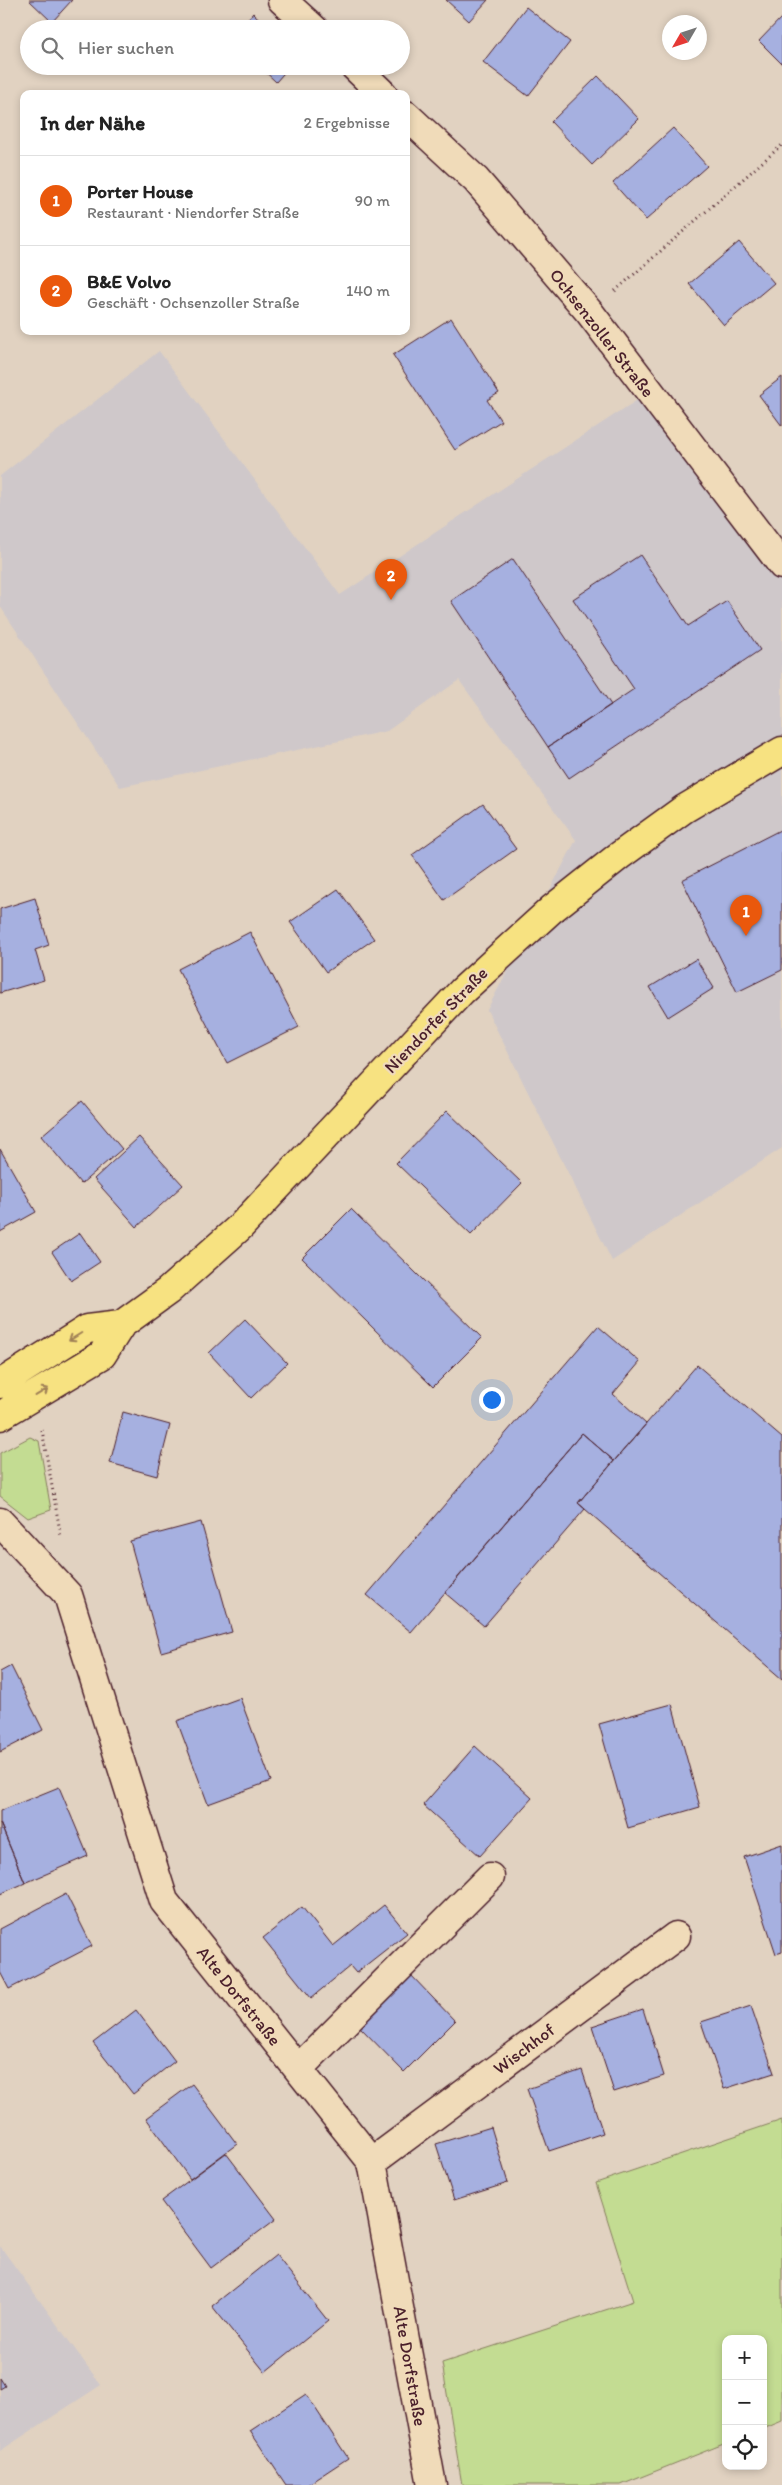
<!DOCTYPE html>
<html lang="de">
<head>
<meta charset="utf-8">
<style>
	:root { --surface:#fff; --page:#f2f2f2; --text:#222; --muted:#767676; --line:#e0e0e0; --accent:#ea580c }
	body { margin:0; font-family:Itim,sans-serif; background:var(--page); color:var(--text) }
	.controls { position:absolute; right:15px; bottom:15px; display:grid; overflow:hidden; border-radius:10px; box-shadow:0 2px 8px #0003 }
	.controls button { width:45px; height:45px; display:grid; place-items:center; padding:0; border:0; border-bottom:1px solid var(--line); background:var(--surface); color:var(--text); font:25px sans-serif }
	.compass { position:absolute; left:662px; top:15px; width:45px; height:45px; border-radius:50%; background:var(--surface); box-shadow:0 2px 8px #0003; rotate:231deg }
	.you { position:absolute; left:491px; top:1399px; width:18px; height:18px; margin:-12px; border:4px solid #fff; border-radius:50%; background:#1a73e8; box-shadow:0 0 0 8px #1a73e833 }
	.badge { display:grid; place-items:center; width:32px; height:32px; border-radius:50%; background:var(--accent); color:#fff; font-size:16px; font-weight:700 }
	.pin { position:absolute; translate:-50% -41px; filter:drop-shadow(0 1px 2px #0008) }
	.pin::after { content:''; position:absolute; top:26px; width:18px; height:15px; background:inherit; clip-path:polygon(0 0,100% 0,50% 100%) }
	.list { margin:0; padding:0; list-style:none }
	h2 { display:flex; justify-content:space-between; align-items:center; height:65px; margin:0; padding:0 20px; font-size:21px }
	h2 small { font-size:16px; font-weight:400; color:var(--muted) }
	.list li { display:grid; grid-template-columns:32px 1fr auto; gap:15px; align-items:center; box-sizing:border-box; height:90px; padding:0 20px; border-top:1px solid var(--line) }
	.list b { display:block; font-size:19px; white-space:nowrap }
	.list p { margin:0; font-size:16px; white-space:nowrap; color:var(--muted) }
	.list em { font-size:16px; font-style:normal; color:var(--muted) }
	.icon { flex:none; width:28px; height:28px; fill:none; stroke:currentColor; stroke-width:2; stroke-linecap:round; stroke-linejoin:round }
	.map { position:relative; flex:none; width:782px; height:2485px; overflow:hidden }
	.search { position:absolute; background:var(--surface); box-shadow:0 2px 8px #0003; left:20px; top:20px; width:390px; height:55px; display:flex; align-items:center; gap:12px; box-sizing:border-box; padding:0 18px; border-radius:28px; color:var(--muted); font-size:19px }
	.panel { position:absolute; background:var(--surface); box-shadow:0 2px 8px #0003; left:20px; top:90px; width:390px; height:245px; border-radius:10px }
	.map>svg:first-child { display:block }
	.built { fill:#cfc8ca }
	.green { fill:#c3dc92; stroke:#867e5e }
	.building { fill:#a6b0e0; stroke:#4a1f2b }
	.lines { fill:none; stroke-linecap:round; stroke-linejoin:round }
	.minor-casing { stroke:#4a1f2b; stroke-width:31 }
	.major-casing { stroke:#4a1f2b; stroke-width:31 }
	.path { stroke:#4a1f2b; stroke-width:3; stroke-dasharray:1 4; stroke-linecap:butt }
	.minor { stroke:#f0dbb9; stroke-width:28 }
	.major { stroke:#f7e281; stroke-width:28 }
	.oneway { stroke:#a08056 }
	.labels { text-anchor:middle; stroke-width:4.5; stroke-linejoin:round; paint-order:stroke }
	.street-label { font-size:18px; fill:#4a1f2b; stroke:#f0dbb9 }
</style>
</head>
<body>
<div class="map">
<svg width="782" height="2485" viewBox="0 0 782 2485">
	<rect width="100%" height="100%" fill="#e1d2c1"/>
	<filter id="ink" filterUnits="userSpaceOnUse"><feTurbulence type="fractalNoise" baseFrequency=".02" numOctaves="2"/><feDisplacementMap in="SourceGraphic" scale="10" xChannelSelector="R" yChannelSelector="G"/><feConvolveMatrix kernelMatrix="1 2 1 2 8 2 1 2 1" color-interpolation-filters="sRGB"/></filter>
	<g filter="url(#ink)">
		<path class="built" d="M159,351l181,244 317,-208 125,160v601l-170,113 -125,-251 89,-170 -117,-160 -72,51 -267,56 -120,-181v-130z
			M0,2246l101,139 -101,66z"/>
		<path class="green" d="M30,1437l9,4 12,69 -23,8 -28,-22v-43z
			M782,2120v301l-19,8v-90h-37v104l-105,42h-159l-20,-122 191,-62 -37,-118z"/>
		<path class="building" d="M29,0h43l-20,22z
			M446,0h42l-19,21z
			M526,7l44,35 -42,54 -45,-34z
			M253,13l17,16h-31z
			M782,17v47l-23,-23z
			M259,66h31l-14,16z
			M598,76l41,43 -47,46 -41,-43z
			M673,128l34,38 -61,54 -33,-37z
			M739,242l35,41 -50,42 -35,-41z
			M451,318l48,75 -12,7 14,21 -46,29 -62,-95z
			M782,377v49l-23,-31z
			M640,555l48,71 39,-25 33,49 -191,128 -21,-31 86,-58 -61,-90z
			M513,559l98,146 -63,42 -97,-146z
			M483,804l33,45 -72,51 -32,-45z
			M782,829v141l-45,22 -55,-112z
			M338,889l36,50 -48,33 -36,-50z
			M35,898l14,47 -14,5 9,30 -44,13v-84z
			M250,932l49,95 -72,36 -49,-94z
			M696,959l18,29 -46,29 -18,-30z
			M82,1101l40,48 -41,35 -40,-48z
			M447,1111l75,72 -51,52 -75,-72z
			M139,1137l44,48 -46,42 -43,-48z
			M0,1149l36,63 -36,20z
			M351,1209l131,129 -49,49 -131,-129z
			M80,1233l20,29 -29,19 -19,-29z
			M245,1319l42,44 -36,35 -42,-45z
			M598,1326l42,36 -27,32 33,30 -32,37 -32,-28 -171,199 -44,-37z
			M697,1365l85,73v241l-204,-176z
			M123,1412l47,13 -13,51 -47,-13z
			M582,1433l32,28 -36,42 7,6 -101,117 -39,-33z
			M201,1522l31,110 -71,20 -31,-111z
			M11,1666l32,64 -43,22v-80z
			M240,1698l31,83 -63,23 -31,-83z
			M672,1704l28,103 -72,21 -29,-104z
			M475,1746l57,52 -52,58 -57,-51z
			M59,1787l29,69 -63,27 -25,-60v-12z
			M0,1823l25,60 -25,11z
			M782,1844v108l-6,2 -32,-97z
			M66,1894l26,52 -83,43 -9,-17v-43z
			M384,1905l23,28 -51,40 -6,-7 -39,32 -48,-60 39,-31 31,39z
			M409,1973l46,48 -51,51 -47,-48z
			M751,2006l23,67 -50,16 -23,-67z
			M643,2009l21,67 -50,16 -22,-66z
			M136,2010l39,51 -42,33 -40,-51z
			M582,2070l21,63 -54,18 -22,-62z
			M192,2084l45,60 -47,35 -44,-61z
			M491,2127l17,56 -54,17 -18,-56z
			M226,2153l50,66 -65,49 -50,-67z
			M276,2255l52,66 -63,51 -53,-66z
			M0,2378l5,8 -5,3z
			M306,2394l42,64 -41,27h-21l-36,-54z"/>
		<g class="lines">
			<g class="minor-casing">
				<path id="minor" d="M282,0l32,29
					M354,66l29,28
					M406,115l70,65 114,133 192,252
					M0,1522l68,73 96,306 208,261 60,323
					M298,2069l192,-192
					M372,2162l304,-226"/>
			</g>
			<g class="major-casing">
				<path id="major" d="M0,1384l87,-55 34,-4
					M0,1416l102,-61 19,-30 47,-34 73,-65 221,-235 90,-82 67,-53 65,-47 98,-58"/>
			</g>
			<path class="path" d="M615,291l167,-146
				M42,1430l19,107"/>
			<use href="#minor" class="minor"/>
			<use href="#major" class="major"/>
		</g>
		<defs><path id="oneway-shaft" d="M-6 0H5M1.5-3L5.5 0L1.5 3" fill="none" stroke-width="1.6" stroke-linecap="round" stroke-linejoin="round" transform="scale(1.25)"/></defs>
		<g class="oneway">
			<use href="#oneway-shaft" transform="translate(75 1337) rotate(148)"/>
			<use href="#oneway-shaft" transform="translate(42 1392) rotate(-31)"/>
		</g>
	</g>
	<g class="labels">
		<g class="street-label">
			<text transform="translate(602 333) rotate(52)" y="6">Ochsenzoller Straße</text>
			<text transform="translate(436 1020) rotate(-46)" y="6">Niendorfer Straße</text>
			<text transform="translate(239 1996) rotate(51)" y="6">Alte Dorfstraße</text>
			<text transform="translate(524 2049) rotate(-37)" y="6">Wischhof</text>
			<text transform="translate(410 2366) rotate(80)" y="6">Alte Dorfstraße</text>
		</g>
	</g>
</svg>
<div class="controls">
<button>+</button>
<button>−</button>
<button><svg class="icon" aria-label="locate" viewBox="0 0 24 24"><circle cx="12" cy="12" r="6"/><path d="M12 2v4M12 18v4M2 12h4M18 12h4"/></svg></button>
</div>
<svg class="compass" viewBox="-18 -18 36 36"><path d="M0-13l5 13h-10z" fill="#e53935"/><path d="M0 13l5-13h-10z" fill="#767676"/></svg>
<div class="you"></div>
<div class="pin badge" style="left:746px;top:936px">1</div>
<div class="pin badge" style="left:391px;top:600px">2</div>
<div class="search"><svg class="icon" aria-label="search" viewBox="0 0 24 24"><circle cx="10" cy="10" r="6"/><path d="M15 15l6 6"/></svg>Hier suchen</div>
<section class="panel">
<h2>In der Nähe<small>2 Ergebnisse</small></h2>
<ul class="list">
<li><span class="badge">1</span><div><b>Porter House</b><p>Restaurant · Niendorfer Straße</p></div><em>90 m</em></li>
<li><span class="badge">2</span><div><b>B&amp;E Volvo</b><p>Geschäft · Ochsenzoller Straße</p></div><em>140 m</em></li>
</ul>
</section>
</div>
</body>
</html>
